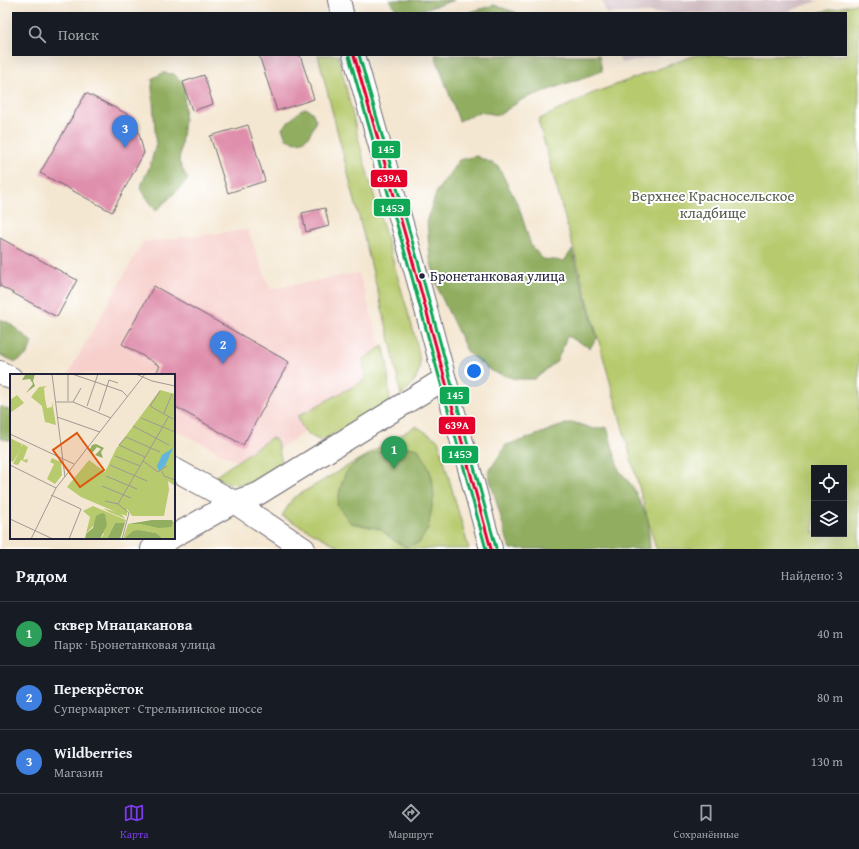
<!DOCTYPE html>
<html lang="ru">
<head>
<meta charset="utf-8">
<style>
	:root { --surface:#171b24; --page:#242831; --text:#f1f3f6; --muted:#9ea1a6; --line:#363941; --accent:#7c3aed }
	body { margin:0; font-family:"Gentium Book Plus",serif; background:var(--page); color:var(--text) }
	.controls { position:absolute; right:12px; bottom:12px; display:grid; overflow:hidden; border-radius:0px; box-shadow:0 4px 16px #0002 }
	.controls button { width:36px; height:36px; display:grid; place-items:center; padding:0; border:0; border-bottom:1px solid var(--line); background:var(--surface); color:var(--text); font:20px sans-serif }
	.you { position:absolute; left:474px; top:371px; width:14px; height:14px; margin:-10px; border:3px solid #fff; border-radius:50%; background:#1a73e8; box-shadow:0 0 0 6px #1a73e833 }
	.badge { display:grid; place-items:center; width:26px; height:26px; border-radius:50%; background:var(--accent); color:#fff; font-size:13px; font-weight:700 }
	.pin { position:absolute; translate:-50% -33px; filter:drop-shadow(0 1px 2px #0008) }
	.pin::after { content:''; position:absolute; top:21px; width:14px; height:12px; background:inherit; clip-path:polygon(0 0,100% 0,50% 100%) }
	.list { margin:0; padding:0; list-style:none }
	h2 { display:flex; justify-content:space-between; align-items:center; height:52px; margin:0; padding:0 16px; font-size:17px }
	h2 small { font-size:13px; font-weight:400; color:var(--muted) }
	.list li { display:grid; grid-template-columns:26px 1fr auto; gap:12px; align-items:center; box-sizing:border-box; height:64px; padding:0 16px; border-top:1px solid var(--line) }
	.list b { display:block; font-size:15px; white-space:nowrap }
	.list p { margin:0; font-size:13px; white-space:nowrap; color:var(--muted) }
	.list em { font-size:13px; font-style:normal; color:var(--muted) }
	.icon { flex:none; width:22px; height:22px; fill:none; stroke:currentColor; stroke-width:2; stroke-linecap:round; stroke-linejoin:round }
	.map { position:relative; flex:none; width:859px; height:549px; overflow:hidden }
	.search { position:absolute; background:var(--surface); box-shadow:0 4px 16px #0002; left:12px; right:12px; top:12px; height:44px; display:flex; align-items:center; gap:10px; box-sizing:border-box; padding:0 14px; border-radius:0px; color:var(--muted); font-size:15px }
	.sheet { height:244px; background:var(--surface) }
	nav { display:flex; justify-content:space-around; align-items:center; box-sizing:border-box; height:56px; border-top:1px solid var(--line); background:var(--surface); font-size:11px; color:var(--muted) }
	nav a { display:grid; justify-items:center; gap:2px }
	nav .on { color:var(--accent) }
	.map>svg:first-child { display:block }
	.built { fill:#f7d0cc }
	.industrial { fill:#d2bec3 }
	.green { fill:#b7ca6e; stroke:#6c7654; fill-rule:evenodd }
	.forest { fill:#91ae61; stroke:#5a684e }
	.building { fill:#df8eac }
	.lines { fill:none; stroke-linecap:round; stroke-linejoin:round }
	.street-casing { stroke:#6c6770; stroke-width:24 }
	.primary-casing { stroke:#6c6770; stroke-width:24 }
	.street { stroke:#fff; stroke-width:22 }
	.primary { stroke:#fff; stroke-width:22 }
	.bus-1-casing { stroke:#fff; stroke-width:6 }
	.bus-2-casing { stroke:#fff; stroke-width:6 }
	.bus-3-casing { stroke:#fff; stroke-width:6 }
	.bus-1 { stroke:#e4002b; stroke-width:3 }
	.bus-2 { stroke:#10a855; stroke-width:3 }
	.bus-3 { stroke:#10a855; stroke-width:3 }
	.bus-dot { fill:#22223b; stroke:#fff; stroke-width:1.5 }
	.labels { text-anchor:middle; stroke-width:4; stroke-linejoin:round; paint-order:stroke }
	.bus-label { font-size:14px; fill:#22223b; stroke:#fff; text-anchor:start }
	.park-label { font-size:15px; fill:#565d4d; stroke:#fff }
	.inset-road { fill:none; stroke:#a09895; stroke-width:1 }
	.view { fill:#de560e; fill-opacity:0.15; stroke:#de560e; stroke-width:2 }
	.inset-edge { fill:none; stroke:#22223b; stroke-width:2 }
	.line-badge { stroke:#fff; stroke-width:1.5 }
	.badge-label { font-size:11px; text-anchor:middle; font-weight:bold; fill:#fff }
</style>
</head>
<body>
<div class="map">
<svg width="859" height="549" viewBox="0 0 859 549">
	<rect width="100%" height="100%" fill="#fff"/>
	<filter id="ink" filterUnits="userSpaceOnUse"><feTurbulence type="fractalNoise" baseFrequency=".025" numOctaves="2"/><feDisplacementMap in="SourceGraphic" scale="8" xChannelSelector="R" yChannelSelector="G"/><feConvolveMatrix kernelMatrix="1 2 1 2 8 2 1 2 1" color-interpolation-filters="sRGB"/></filter>
	<filter id="wash" filterUnits="userSpaceOnUse"><feTurbulence type="fractalNoise" baseFrequency=".012" numOctaves="4" result="noise"/><feDisplacementMap in="SourceGraphic" scale="16" xChannelSelector="R" yChannelSelector="G"/><feGaussianBlur stdDeviation="0.9" result="paint"/><feColorMatrix in="noise" values="0 0 0 0 0 0 0 0 0 0 0 0 0 0 0 0 0 1.4 0 .05"/><feComposite in="paint" operator="in"/></filter>
	<g filter="url(#wash)">
		<rect width="100%" height="100%" fill="#f4e7d1"/>
		<path class="built" d="M248,230l22,59 89,-16 31,108 -142,86 -74,-38v-54l-106,-1 75,-132z"/>
		<path class="industrial" d="M602,0h218l-36,13h-178z
			M618,55h48l-45,8z"/>
		<path class="green" d="M859,3v546h-203l-118,-429 53,-26 105,-39h150v-42h-29zM814,468h30v66h-30z
			M318,55h20l26,106 50,172c7,29 12,40 -13,63l-10,-52z
			M383,346l4,15 3,41 -69,39c-12,-5 -20,-11 -23,-25l67,-36 -2,-21z
			M416,426l22,14 31,109h-126l-61,-33 11,-18z
			M273,438l4,3 5,22c-27,18 -34,29 -66,15v-2l53,-37z"/>
		<path class="forest" d="M389,0h65c-18,6 -36,13 -55,13z
			M494,5l23,8h-50z
			M435,55h164l3,16 -79,28 -24,16 -19,-3 -21,9z
			M163,73l11,1 11,11 -1,35 -5,42 9,18 -32,31 -16,-23 10,-22 6,-22 -4,-57 1,-9z
			M306,108l6,4 4,8c-6,17 -11,27 -30,19l-4,-11 19,-18z
			M476,156l22,10 21,41 12,39 12,13 21,2 8,-11 25,88 -7,10 -23,-12 -10,25 -22,18h-20l-24,-8 -23,-18 -28,-59 -10,-35 -2,-24 -1,-16 10,-28 22,-31z
			M0,319l9,4 23,19 -4,12 -12,8 -16,-7z
			M0,406l11,5v30l-11,-3z
			M572,422l22,7 13,-2 12,43 14,17 15,32 2,30h-140l-22,-76 18,-28c23,-6 43,-16 66,-23z
			M397,445l21,4 8,12 6,16 2,19 -6,33 -9,14 -14,4 -13,-8 -12,-10 -29,-6 -14,-18c2,-9 3,-19 7,-28 6,-17 37,-26 53,-32z"/>
		<g id="blocks">
			<path class="building" d="M259,55h41l14,44 -37,12z
				M204,75l9,29 -21,7 -9,-29z
				M86,93l49,25 9,35 -32,59 -72,-39z
				M248,125l17,56 -37,12 -18,-57z
				M325,208l4,18 -23,6 -4,-19z
				M0,238l77,42 -20,37 -57,-31z
				M154,286l135,76 -46,83 -69,-39v-31h-19l5,-9 -38,-22z"/>
		</g>
	</g>
	<g filter="url(#ink)">
		<use href="#blocks" fill-opacity="0" stroke="#6c6770" stroke-width="1"/>
		<g class="lines">
			<g class="street-casing">
				<path id="street" d="M0,372l11,6
					M174,469l60,33 70,47
					M174,536l60,-34 24,-8 186,-115
					M152,549l19,-11"/>
			</g>
			<g class="primary-casing">
				<path id="primary" d="M339,0l3,13
					M354,55l64,225 73,269"/>
			</g>
			<use href="#street" class="street"/>
			<use href="#primary" class="primary"/>
			<g class="bus-1-casing">
				<path id="bus-1" d="M354,55l64,225 73,269"/>
			</g>
			<g class="bus-2-casing">
				<path id="bus-2" d="M349,56l64,225 73,268"/>
			</g>
			<g class="bus-3-casing">
				<path id="bus-3" d="M359,55l64,224 73,269"/>
			</g>
			<use href="#bus-1" class="bus-1"/>
			<use href="#bus-2" class="bus-2"/>
			<use href="#bus-3" class="bus-3"/>
		</g>
	</g>
	<circle class="bus-dot" cx="422" cy="276" r="3.5"/>
	<g class="labels">
		<g class="bus-label">
			<text x="430" y="281">Бронетанковая улица</text>
		</g>
		<g class="park-label">
			<text x="713" y="201">Верхнее Красносельское<tspan x="713" dy="17">кладбище</tspan></text>
		</g>
	</g>
	<g transform="translate(10 374)">
		<rect width="165" height="165" fill="#f4e7d1"/>
		<path d="M37,12l-3,2 1,11 2,9 5,-1v-6l4,24 -11,-3 -3,-16 -11,-9 8,-10zM150,16l15,4v92l-7,-5 1,9 -5,26h-32l-5,-7v7l-6,-2 5,5 -17,-7 -6,-4 13,4 -35,-15 -14,-10 22,-27 16,12 11,-23zM7,21l7,8 -14,10v-13zM0,64l12,6 -1,3 2,-3 5,3 -5,13 5,-1 -1,4 -6,-3 -3,5 -5,-1 7,-14 -7,12 -3,-2zM42,84l9,4 1,13 -7,9 -8,-5 7,-15 -4,-2zM83,132l33,14 -1,3h-10l-8,16h-7l4,-5 -10,-9 -8,9 4,-17 -7,-6zM162,146l3,3v16l-13,-1 -6,-5 -17,-3 -16,9 5,-15 45,-1z" fill="#b7ca6e"/>
		<path d="M25,0l-2,7 2,5 -9,7 7,-9 -3,-5 -8,1 3,-5zM86,70l8,4 -3,4 2,6 -8,-3 6,-6 -4,-2 -5,6 -3,-2 3,-6zM92,139l3,1 2,11 -7,14h-15l1,-5 7,-6 3,-12zM142,146h20l1,3 -2,4 -12,1 -18,-4h-13zM105,149h10l-5,16h-13zM129,156l17,3 6,5 10,1h-48l9,-8z" fill="#91ae61"/>
		<path d="M163,74l-8,18 -6,5 -2,-5 5,-11z" fill="#61b6dd"/>
		<path class="inset-road" d="M42,0l13,103M58,0v27M62,0l50,17 6,6M126,0l16,7 23,5M150,17l-10,15 23,13M46,28h17l38,16M63,28l8,-14M77,32l11,-32M89,37l10,-31 9,3M154,39l8,-19M47,43l43,15M131,44l34,14M123,52l36,19M0,60l64,30M105,82l25,10M135,83l-26,-12 7,-8 34,15M133,87l15,11 9,-6M0,91l46,23M100,91l37,16M152,97l2,5 11,4M96,102l31,13M92,112l29,12M41,121l30,14 -12,30M95,127l13,3 11,9 -7,26M108,130l51,-88M0,145l43,20M21,165l25,-51 89,-114"/>
		<path class="view" d="M67,59l27,37 -24,17 -27,-37z"/>
		<rect width="165" height="165" class="inset-edge"/>
	</g>
	<g class="line-badge">
		<rect x="371" y="140" width="30" height="19" rx="4" fill="#10a855"/>
		<rect x="370" y="169" width="38" height="19" rx="4" fill="#e4002b"/>
		<rect x="373" y="198" width="38" height="19" rx="4" fill="#10a855"/>
		<rect x="439" y="386" width="31" height="19" rx="4" fill="#10a855"/>
		<rect x="438" y="416" width="38" height="19" rx="4" fill="#e4002b"/>
		<rect x="441" y="445" width="38" height="19" rx="4" fill="#10a855"/>
	</g>
	<g class="badge-label">
		<text x="386" y="153">145</text>
		<text x="389" y="182">639А</text>
		<text x="392" y="212">145Э</text>
		<text x="455" y="399">145</text>
		<text x="457" y="429">639А</text>
		<text x="460" y="458">145Э</text>
	</g>
</svg>
<div class="controls">
<button><svg class="icon" aria-label="locate" viewBox="0 0 24 24"><circle cx="12" cy="12" r="6"/><path d="M12 2v4M12 18v4M2 12h4M18 12h4"/></svg></button>
<button><svg class="icon" aria-label="layers" viewBox="0 0 24 24"><path d="M12 4l9 5-9 5-9-5zM3 14l9 5 9-5"/></svg></button>
</div>
<div class="you"></div>
<div class="pin badge" style="left:394px;top:469px;background:#2e9e5b">1</div>
<div class="pin badge" style="left:223px;top:364px;background:#3f7fe0">2</div>
<div class="pin badge" style="left:125px;top:148px;background:#3f7fe0">3</div>
<div class="search"><svg class="icon" aria-label="search" viewBox="0 0 24 24"><circle cx="10" cy="10" r="6"/><path d="M15 15l6 6"/></svg>Поиск</div>
</div>
<section class="sheet">
<h2>Рядом<small>Найдено: 3</small></h2>
<ul class="list">
<li><span class="badge" style="background:#2e9e5b">1</span><div><b>сквер Мнацаканова</b><p>Парк · Бронетанковая улица</p></div><em>40 m</em></li>
<li><span class="badge" style="background:#3f7fe0">2</span><div><b>Перекрёсток</b><p>Супермаркет · Стрельнинское шоссе</p></div><em>80 m</em></li>
<li><span class="badge" style="background:#3f7fe0">3</span><div><b>Wildberries</b><p>Магазин</p></div><em>130 m</em></li>
</ul>
</section>
<nav>
<a class="on"><svg class="icon" aria-label="map" viewBox="0 0 24 24"><path d="M3 6l6-2 6 2 6-2v14l-6 2-6-2-6 2zM9 4v14M15 6v14"/></svg>Карта</a>
<a><svg class="icon" aria-label="directions" viewBox="0 0 24 24"><path d="M12 3l9 9-9 9-9-9zM9 14v-3h6M13 9l2 2-2 2"/></svg>Маршрут</a>
<a><svg class="icon" aria-label="saved" viewBox="0 0 24 24"><path d="M7 4h10v16l-5-4-5 4z"/></svg>Сохранённые</a>
</nav>
</body>
</html>
